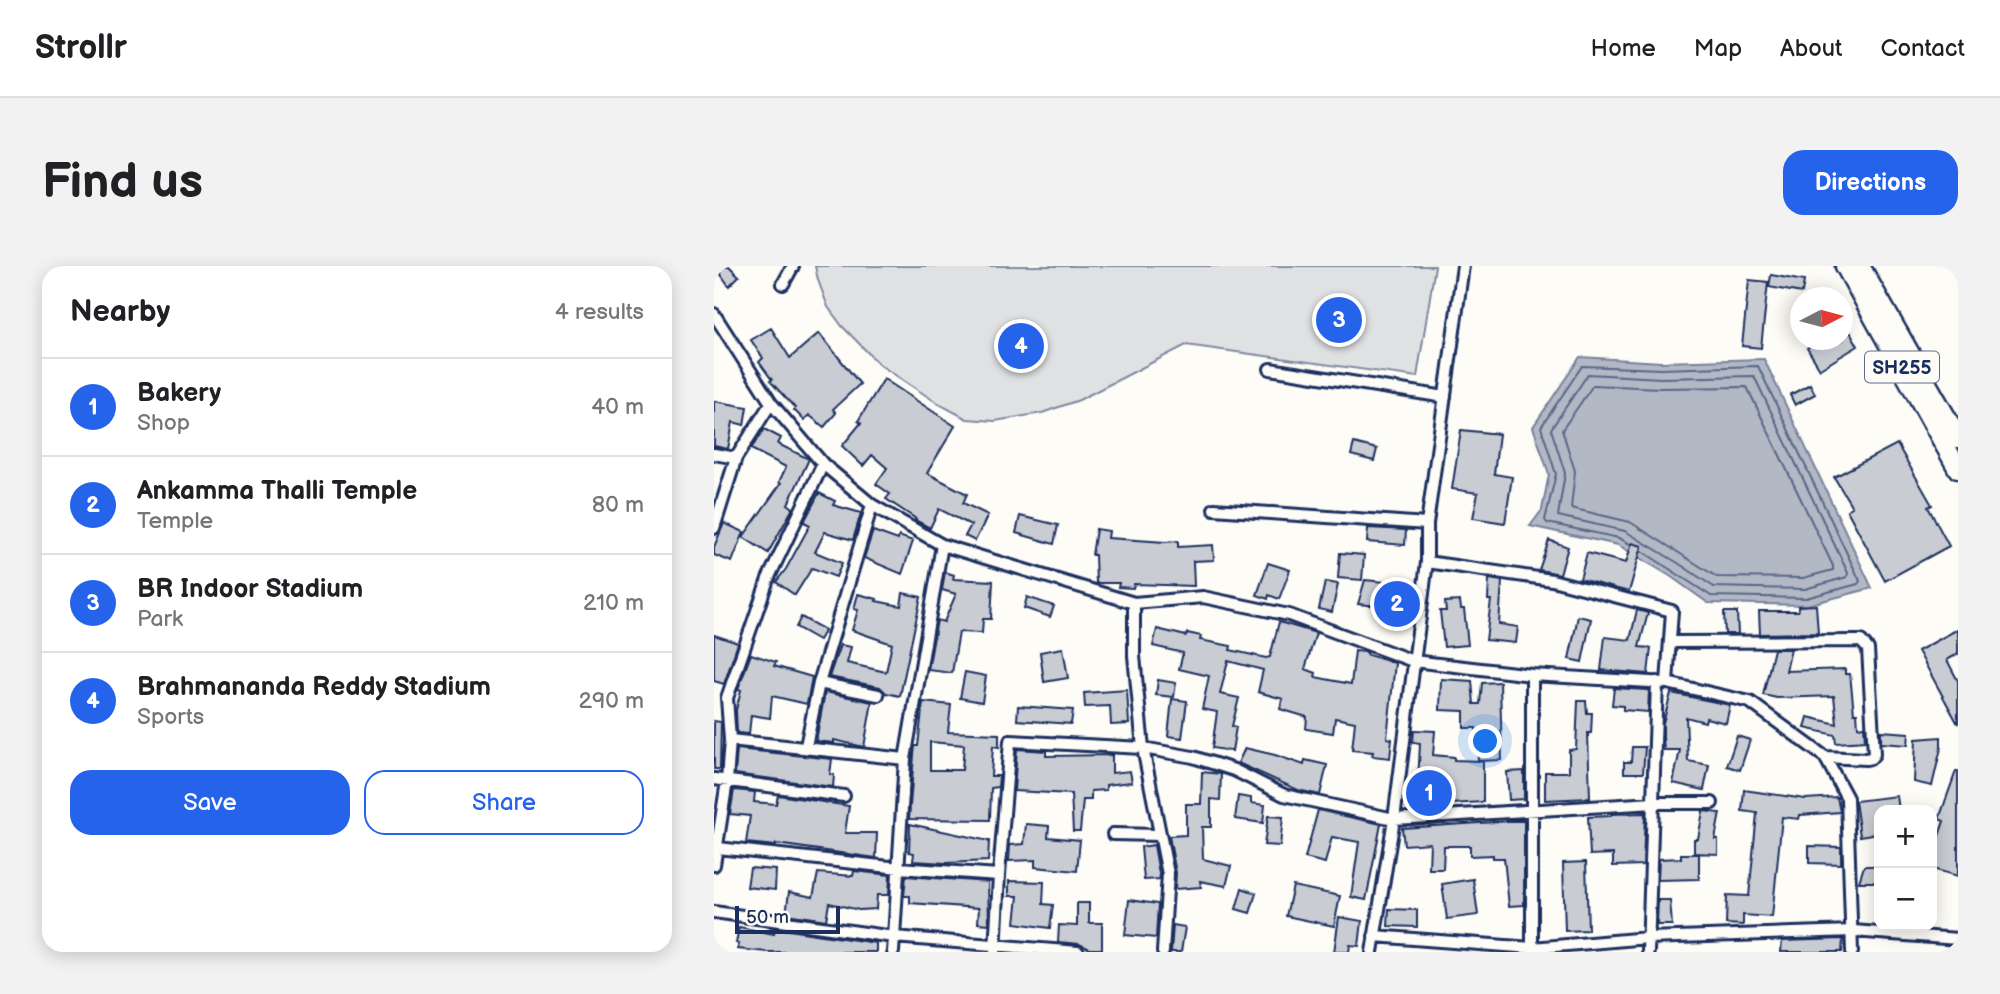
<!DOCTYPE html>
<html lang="en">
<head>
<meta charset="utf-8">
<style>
	:root { --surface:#fff; --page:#f2f2f2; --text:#202124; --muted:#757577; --line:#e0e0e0; --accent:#2563eb }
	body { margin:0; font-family:"Balsamiq Sans",sans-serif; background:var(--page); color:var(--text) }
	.controls { position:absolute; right:21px; bottom:21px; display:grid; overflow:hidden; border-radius:14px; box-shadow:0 4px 18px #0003 }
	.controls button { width:63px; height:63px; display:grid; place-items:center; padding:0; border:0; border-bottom:2px solid var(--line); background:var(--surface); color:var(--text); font:35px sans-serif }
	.compass { position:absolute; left:1076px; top:21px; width:63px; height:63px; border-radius:50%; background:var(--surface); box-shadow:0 4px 18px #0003; rotate:84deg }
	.scale { position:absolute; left:21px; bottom:18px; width:105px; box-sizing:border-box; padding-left:7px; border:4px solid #1b2f5e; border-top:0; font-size:19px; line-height:24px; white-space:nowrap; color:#1b2f5e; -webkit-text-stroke:5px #fdfcf7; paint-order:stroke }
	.you { position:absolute; left:772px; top:476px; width:24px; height:24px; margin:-18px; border:5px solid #fff; border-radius:50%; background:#1a73e8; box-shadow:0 0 0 10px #1a73e833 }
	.badge { display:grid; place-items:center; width:46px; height:46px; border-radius:50%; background:var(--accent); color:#fff; font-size:23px; font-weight:700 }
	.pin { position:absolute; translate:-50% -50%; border:4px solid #fff; box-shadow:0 2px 7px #0006 }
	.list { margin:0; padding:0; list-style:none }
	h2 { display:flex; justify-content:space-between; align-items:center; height:91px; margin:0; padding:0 28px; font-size:30px }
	h2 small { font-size:23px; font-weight:400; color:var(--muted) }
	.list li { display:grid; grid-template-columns:46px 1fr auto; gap:21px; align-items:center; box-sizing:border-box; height:98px; padding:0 28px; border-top:2px solid var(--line) }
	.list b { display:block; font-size:26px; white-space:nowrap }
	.list p { margin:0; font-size:23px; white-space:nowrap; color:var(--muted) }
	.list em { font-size:23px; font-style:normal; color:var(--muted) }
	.actions { display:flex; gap:14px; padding:21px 28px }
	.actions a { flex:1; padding:16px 0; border:2px solid var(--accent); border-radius:21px; text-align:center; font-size:24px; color:var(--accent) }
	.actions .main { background:var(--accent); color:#fff }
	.map { position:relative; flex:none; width:1244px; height:686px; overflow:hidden; border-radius:21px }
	header { display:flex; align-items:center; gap:42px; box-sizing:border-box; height:98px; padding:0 35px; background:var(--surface); border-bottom:2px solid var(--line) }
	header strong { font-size:33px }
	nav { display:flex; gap:38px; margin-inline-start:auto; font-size:24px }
	.intro { display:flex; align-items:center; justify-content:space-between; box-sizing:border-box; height:168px; padding:0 42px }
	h1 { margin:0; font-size:49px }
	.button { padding:18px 32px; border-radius:21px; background:var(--accent); color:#fff; font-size:24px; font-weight:700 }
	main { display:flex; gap:42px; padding:0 42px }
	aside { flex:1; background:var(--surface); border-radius:21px; box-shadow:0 4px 18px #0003 }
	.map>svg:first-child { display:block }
	.green { fill:#e0e1e3; stroke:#7e88a0; stroke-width:2 }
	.water { fill:#b3b8c5; stroke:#76819c; stroke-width:2 }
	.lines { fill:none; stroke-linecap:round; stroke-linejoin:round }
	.shore { stroke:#586687; stroke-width:2 }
	.building { fill:#c9ccd3; stroke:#1b2f5e; stroke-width:2; fill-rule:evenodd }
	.street-casing { stroke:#1b2f5e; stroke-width:16 }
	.primary-casing { stroke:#1b2f5e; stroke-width:23 }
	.street { stroke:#fdfcf7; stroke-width:10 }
	.primary { stroke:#fdfcf7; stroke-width:18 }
	.labels { text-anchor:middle; stroke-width:5; stroke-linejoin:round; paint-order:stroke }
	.shield { fill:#fdfcf7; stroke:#5f6c8c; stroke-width:2 }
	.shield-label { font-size:19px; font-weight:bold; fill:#1b2f5e }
</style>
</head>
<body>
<header>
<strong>Strollr</strong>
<nav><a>Home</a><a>Map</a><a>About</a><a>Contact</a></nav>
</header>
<div class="intro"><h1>Find us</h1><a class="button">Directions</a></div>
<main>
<aside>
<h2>Nearby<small>4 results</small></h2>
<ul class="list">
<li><span class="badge">1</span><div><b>Bakery</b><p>Shop</p></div><em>40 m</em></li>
<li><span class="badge">2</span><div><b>Ankamma Thalli Temple</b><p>Temple</p></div><em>80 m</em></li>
<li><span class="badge">3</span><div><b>BR Indoor Stadium</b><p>Park</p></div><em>210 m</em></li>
<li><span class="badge">4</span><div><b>Brahmananda Reddy Stadium</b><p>Sports</p></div><em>290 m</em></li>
</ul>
<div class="actions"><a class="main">Save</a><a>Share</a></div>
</aside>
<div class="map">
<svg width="1244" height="686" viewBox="0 0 1244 686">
	<rect width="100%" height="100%" fill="#fdfcf7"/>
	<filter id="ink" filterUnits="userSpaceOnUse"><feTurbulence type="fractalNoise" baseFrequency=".0143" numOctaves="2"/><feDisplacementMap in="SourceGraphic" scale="14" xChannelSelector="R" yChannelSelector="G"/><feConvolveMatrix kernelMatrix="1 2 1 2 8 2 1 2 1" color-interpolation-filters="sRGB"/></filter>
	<g filter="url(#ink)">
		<path class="green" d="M101,0h620l-18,111 -231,-32 -107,55 -37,13 -47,8 -28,-2 -28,-15 -59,-39 -38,-39 -14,-19 -10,-27z"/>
		<path class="water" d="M866,91l81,5 103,-3 108,229 -65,17 -99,-2 -38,-27 -52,-31 -88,-19 12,-16 7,-36 -16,-47z"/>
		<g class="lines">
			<path class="shore" d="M874,108l73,4 93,-2 94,197 -1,4 -42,12 -91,-2 -36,-24 -53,-32 -67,-15 7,-43 -14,-44z
				M879,119l67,3 87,-1 86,179v4l-30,8 -86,-1 -87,-55 -59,-14 4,-37 -13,-41z
				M916,278l-11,-6 -72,-15 -2,-3 11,-46 -15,-47 41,-61 79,3 97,-3 102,215 -2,3 -52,14 -95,-2 -69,-45"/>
		</g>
		<path class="building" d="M1,0h14l10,10 -10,10z
			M1057,9l33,6 -2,12 -33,-6z
			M1035,14l19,2 -7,66 -19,-2z
			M1129,53l15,27 -38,23 -13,-21 14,-8h22z
			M57,62l19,30 29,-25 41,51 -27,25 3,4 -12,14 -15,-12 -5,5 -10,-10 1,-2 -25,-27 2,-1 -13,-18 4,-4 -12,-18z
			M170,113l71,47 -28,47 40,21 -4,9 25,12 -13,26 -10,-5 6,-11 -32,-16 -9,19 -15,-8 1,-1 -30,-20 4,-5 -14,-10 11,-16 -15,-13 -9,11 -21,-20 19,-23 -3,-2z
			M1096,118l5,10 -20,11 -5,-10z
			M0,135l33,6 -3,18 -11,-3 -5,27 -14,-3z
			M50,163l17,9 -3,6 31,15 -21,45 5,4 -25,45 -25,-16 38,-54 -2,-1 7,-15 -35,-18z
			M747,164l38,4 -5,40 18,3 -7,46 -32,-5 5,-25 -26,-4z
			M640,177l23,6 -3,12 -23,-6z
			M1183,178l35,61 -4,2 21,39 -64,35 -38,-71 5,-3 -18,-30z
			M105,227l16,8 -2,4 28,8 -8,27 -28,-8 -10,20 27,11 -6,14 -24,-9 -17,27 -19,-13 10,-13 24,-44 -6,-3z
			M306,250l38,9 -4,19 -38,-11z
			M10,257l20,9 -12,30 -18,-7v-8z
			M654,262l38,2 -1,15 -38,-3z
			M382,263l13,2 -1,7 57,4 13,-1v6l35,-2 1,15 -21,1 1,25 -60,-2 -1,4 -15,-1 1,-4h-23l-1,-28h-3z
			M159,265l25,9 1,-4 14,5 -11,33 -38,-16z
			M835,274l19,7 -8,27 -21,-4z
			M918,277l10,3 -13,46 -49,-13 7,-26 39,10z
			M626,287l24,2 -2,25 -24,-2z
			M554,297l22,7 -11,29 -10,-4 -1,4 -11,-4z
			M231,306l9,3 -1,4 40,2 -2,38h-8l-1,14 -23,-1 -7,41 -24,-3 9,-50 7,2 12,-28 -14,-4z
			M775,313l13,2 -3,43 19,3 -2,16 -30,-3 5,-40h-3z
			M651,314l38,4 -2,24 -43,-4z
			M611,316l13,2 -6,28 -13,-3z
			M189,327l18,4 -21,99 -14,-3 -6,-6 -51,-10 11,-32 11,2 -4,16 39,9 6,-28 -40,-14 6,-20 -4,-1 4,-15 19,5 -1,2 25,5z
			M313,331l27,9 -4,11 -26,-9z
			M746,335l1,8h3l4,36 -24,2 -4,-36h6l-1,-9z
			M1102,339l2,28 -58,1 -1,-23h39v-5z
			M923,344l11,3 -9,34 12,1 -3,26 -47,-4 4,-33 25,3z
			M1010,346h13l1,22h-13z
			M864,350l13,3 -9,43 -13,-3z
			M87,351l24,13 -6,10 -23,-13z
			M565,356l37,11 -11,36 11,4 -1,4 36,7 4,-33 11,1 2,3 27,8 -8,75 5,1 -2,19 -18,-2 1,-4 -21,-2 3,-28 -20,-4 -2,15 -27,-4 1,-12 -27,-8 3,-10 -25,-7 5,-22 -35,-9 -8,33 19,4 -7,28 4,1 -4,24 -20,-3 5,-36 -15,-3 7,-33 -30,-7 4,-16 -30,-7 4,-17 29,7 1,-3 14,3 -1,4 31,6 -1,4 36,8 4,-1z
			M1244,363v25l-11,6 11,21v43l-40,-73z
			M0,369l24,8 -14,41 -10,-3z
			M349,382l5,30 -24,4 -4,-30z
			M1060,383h17l-5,22 59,-2v5h5l4,39h3l1,14 6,-1 1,15 -29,2 -1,-8 -30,-7 3,-11 29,7 -3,-28 -57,2 -14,-3z
			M37,388l25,8 -2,4 38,11 -5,27 -35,-8 -2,22 -19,-3 -2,19 -12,-1 -1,-23 5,-20 -3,-1z
			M251,406l21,4 -4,26 -22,-4z
			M727,413l31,2 2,23h6l2,-21 18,-1 2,78 -24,1 -2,-33h-12v-17l-24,-1z
			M444,414l18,3 -2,14 -18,-2z
			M900,422l33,2 2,1 -1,21 -25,-2v-4l-11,-1z
			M413,424l2,34 -18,1 -1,-19 -25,1 -1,-14z
			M111,426l47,10 -8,45 -30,-7v3l-18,-2z
			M957,427l59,12 -4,18 -20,-5 -1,4 -19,-5 2,44 21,4 -5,25 -31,-7 7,-33h-16l-1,-13v-14z
			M458,433l15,2 -5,37 -14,-2z
			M864,435h8l1,12h5l-1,20h-3l2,65 -45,2v-28h24v-22l7,-1z
			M209,436l28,3 -3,27 51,2v13l-6,-1 -2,30h8l-1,11 -7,1 -1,32 -81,-1 5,-64 1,-9h3zM216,476l34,3 -2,25h-32z
			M304,440l55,4 -2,14 -54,-4z
			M0,455l7,1 -1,47h-6z
			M700,464l21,1 -2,24 21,2v3l29,1v41l-49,3 -17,-1 3,-61 -7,-1z
			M1167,465l28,2 -1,12 -27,-2z
			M1023,470l13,4 -10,30 -13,-4z
			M1227,471v11l-9,38 -18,-4 2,-43z
			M918,481h13l-2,26h-19v-11h7z
			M531,482l30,7 29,10 1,-5 22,5 -7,30 -22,-5 -60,-27z
			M23,483l95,10 -2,15 4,1 -1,12 -98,-13z
			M303,483l29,2v5l66,-1v18l18,-2 2,11 -26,3v5l-15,1v9h-8l-3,31h-7l-2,-37 -57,-3z
			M810,505v28l-15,1 -2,-28z
			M1242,505h2v105l-26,-7v-13l12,-35 -5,-2z
			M488,506l19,2 -1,26 -9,-1v28h-9l1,32 28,7 -5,20 -26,-5 1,6 -26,2 1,-16 -7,-37 17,-1v-31h15z
			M20,524l21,2 -1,10 22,2 2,-9 71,11 -4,27h32l-1,25 -100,-14v2l-30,-3 4,-27 -20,-2z
			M1030,524l61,9 32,-2 3,15 -40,3 -1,4 -17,-2 -10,100 -29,-2v10l-17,-1 1,-29 22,1 8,-83 -15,-2z
			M524,530l13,2v5l14,2 -2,18 -28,-4z
			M1183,530l2,14h-20v23l-19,3 -5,-35z
			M604,544l63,14 -15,76 -15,-3 8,-55 -27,-5 -7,26 -20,-5z
			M989,545l17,2 -5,26h3v15l-24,-1v-14h4z
			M931,547l-2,52 -30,1v-12l-23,1 -2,-38 23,-1v-2z
			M554,550l15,1 -3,29 -16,-1z
			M797,555h13v84l-15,1 -5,-48h-11v-3l-23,1v-10h-26l-1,23h-14l1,-26 -26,2 -2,-17z
			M196,558l79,17 -1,20 -42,2 -33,-2 1,-8 -5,-1z
			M312,558l23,2 -1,11 32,3 -3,31 -42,-4v-7l-26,1 1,-16 14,-1z
			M440,579l6,34 -16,1 -3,-33z
			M1095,580l32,1v17l-32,-1z
			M967,588h18v25l-41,1 1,-21 22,-1z
			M872,596l2,68 -23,1 -2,-68z
			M1150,600h15l-3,16h-17z
			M36,602l26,2 -1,20 -28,-3z
			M140,605l36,4 -1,20h-12l-1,14 -17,1 -30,-7 -3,17 -40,-6 3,-22 24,5 5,-24 35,3z
			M192,610l82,6 1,42 -11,-1 1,-15 -69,-5v-7h-6z
			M759,613l5,36 -31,4 -5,-35z
			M295,615l35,1 -1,22 10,1 -3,23 -35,-5 3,-27h-9z
			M579,620l47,10 -6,30 -48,-10z
			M528,622l14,5 -6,20 -14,-4z
			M415,634l29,4 -2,34 -31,-3z
			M944,634h12l2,25h-15z
			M363,637h12v20h13v26h-12l-11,-5 -21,-2 1,-17 18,1z
			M675,643l28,1v17l-29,-1z
			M625,651l23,4 -3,25 -9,-1 -1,7h-15z
			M459,659l12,2 -4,25h-10z
			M25,661l35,7 1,-6 101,15v9h-109l-29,-3 1,-6h-3z
			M1129,673l-1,13h-61l1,-11z"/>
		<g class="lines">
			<g class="street-casing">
				<path id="street" d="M69,18l10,-18
					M0,48l57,89 52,61 49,41 70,40 192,58 69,-6 86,18 124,46 119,14 135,8 83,19 75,55 22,41 5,154
					M556,103l175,28
					M0,188l22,4
					M500,243l213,15
					M0,262l22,-70 35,-55
					M228,279l-37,214 -11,178 184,15
					M713,296l125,18 120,31 -5,72
					M420,337v53l9,92 25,126 -5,78
					M957,376l190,-1 7,8 6,105 -3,4 -5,1 -41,-2
					M105,417l59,12
					M16,474l175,19
					M92,480l13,-63 53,-178
					M0,513l130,17
					M399,568l46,1
					M4,582l181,20 100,7
					M0,599l13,-84 3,-41 -3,-42 41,-119 55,-115
					M0,646l180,25 -1,15
					M660,670l158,12 116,-10 205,-7 105,8
					M281,686l4,-77 11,-134 133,7 50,9 41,13 50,25 110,24 260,-16h58
					M658,686l22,-133 33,-257v-38l36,-258
					M818,686v-277
					M934,686l9,-270"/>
			</g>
			<g class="primary-casing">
				<path id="primary" d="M1131,0l113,203
					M1146,0l98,172"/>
			</g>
			<use href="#street" class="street"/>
			<use href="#primary" class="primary"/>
		</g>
	</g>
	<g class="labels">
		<rect class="shield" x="1151" y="85.5" width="74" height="31" rx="5"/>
		<g class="shield-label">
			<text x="1188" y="108">SH255</text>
		</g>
	</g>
</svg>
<div class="controls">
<button>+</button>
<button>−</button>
</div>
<svg class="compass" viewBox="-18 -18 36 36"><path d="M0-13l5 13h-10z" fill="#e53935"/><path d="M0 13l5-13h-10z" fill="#757577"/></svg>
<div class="scale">50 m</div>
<div class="you"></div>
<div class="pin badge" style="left:715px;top:527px">1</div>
<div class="pin badge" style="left:683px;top:338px">2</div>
<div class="pin badge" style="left:625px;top:54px">3</div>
<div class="pin badge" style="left:307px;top:80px">4</div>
</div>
</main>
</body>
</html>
